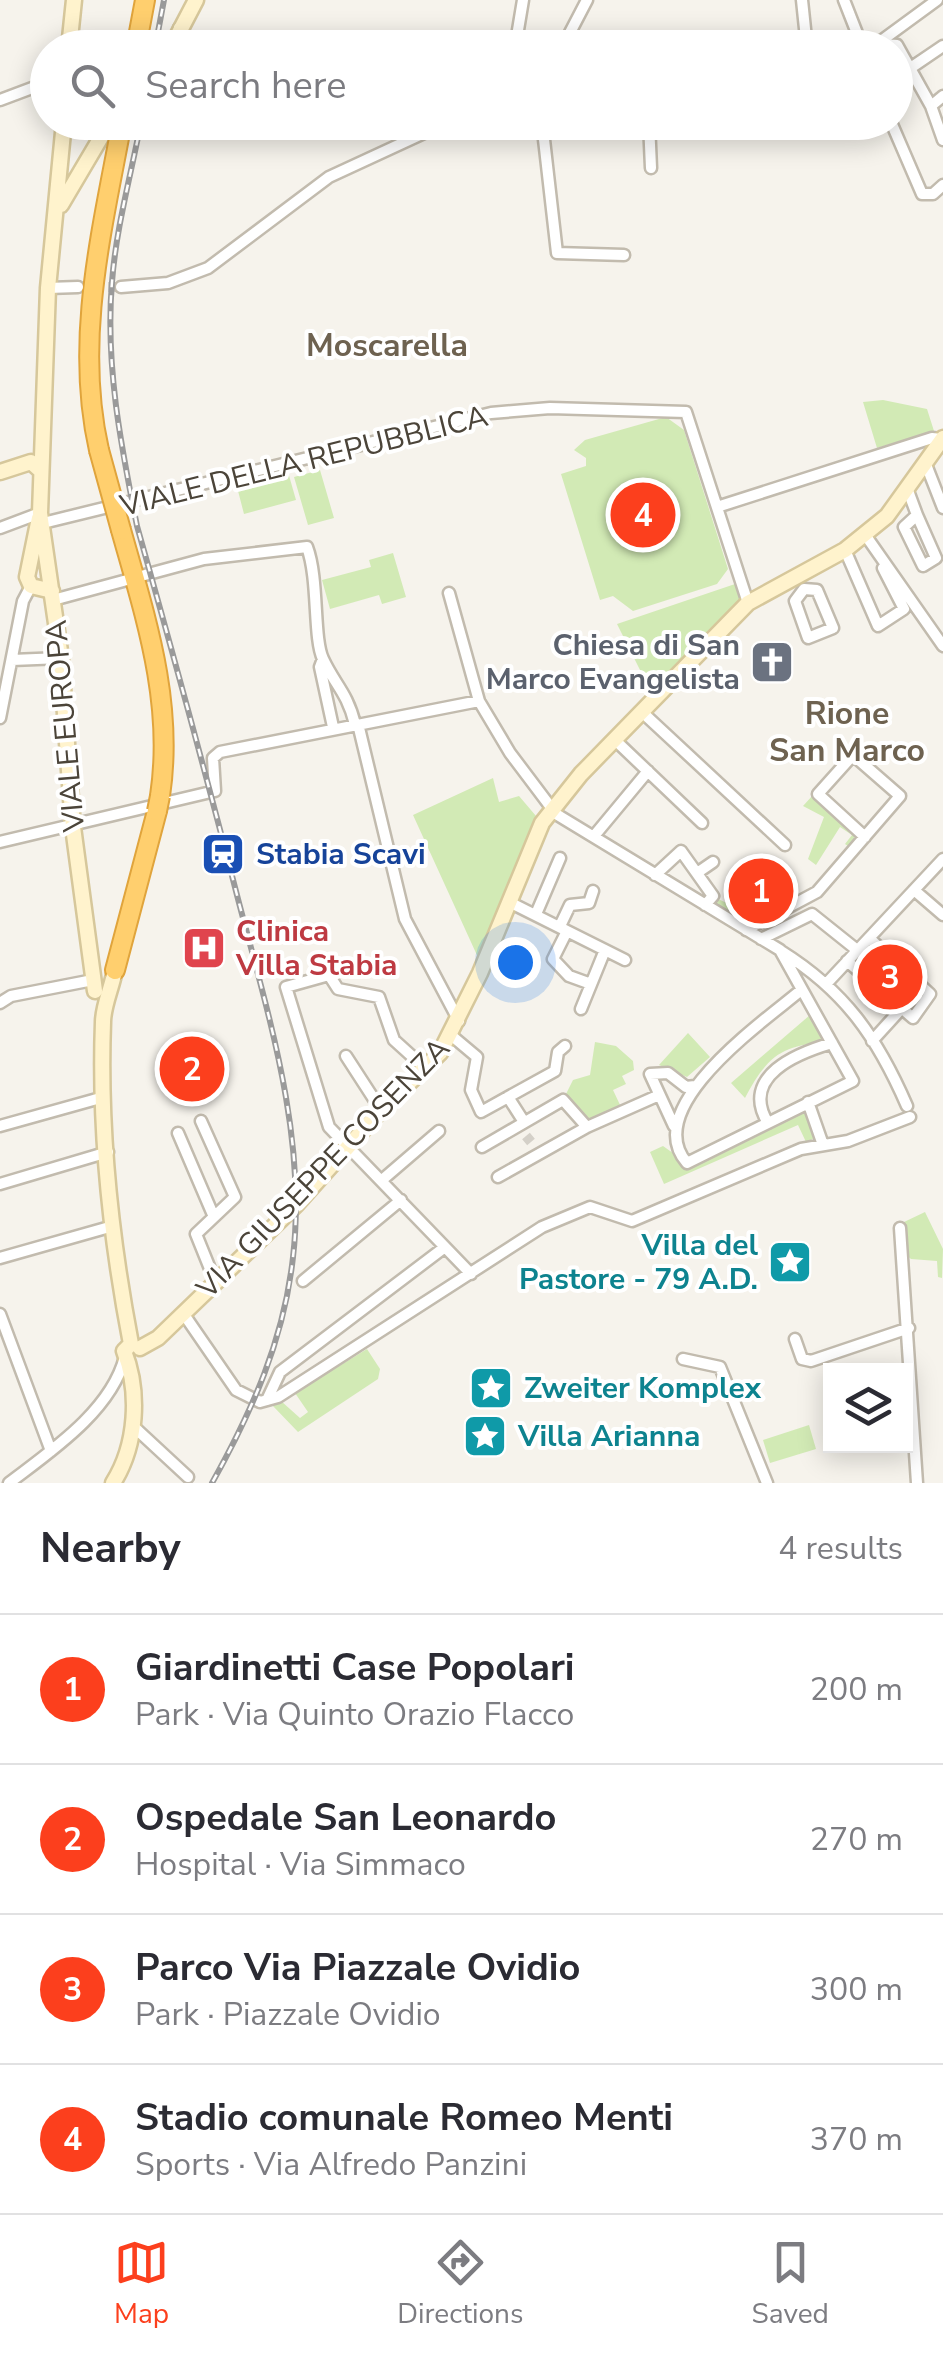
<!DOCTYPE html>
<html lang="en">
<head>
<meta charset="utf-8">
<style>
	:root { --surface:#fff; --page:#f2f2f3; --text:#2b2b33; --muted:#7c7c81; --line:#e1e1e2; --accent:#fc3f1d }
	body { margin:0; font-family:"Nunito Sans",sans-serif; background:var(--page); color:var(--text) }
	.controls { position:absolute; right:30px; bottom:30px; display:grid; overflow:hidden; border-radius:0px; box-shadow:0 5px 25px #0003 }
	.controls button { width:90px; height:90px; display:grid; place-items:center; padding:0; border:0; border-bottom:2px solid var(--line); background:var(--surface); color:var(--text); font:50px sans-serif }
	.you { position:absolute; left:515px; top:962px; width:35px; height:35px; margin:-25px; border:8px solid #fff; border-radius:50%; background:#1a73e8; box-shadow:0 0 0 15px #1a73e833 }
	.badge { display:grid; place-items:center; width:65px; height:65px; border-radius:50%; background:var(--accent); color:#fff; font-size:32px; font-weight:700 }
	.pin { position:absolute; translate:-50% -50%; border:5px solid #fff; box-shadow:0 2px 10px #0006 }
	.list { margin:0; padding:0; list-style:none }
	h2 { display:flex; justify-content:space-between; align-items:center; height:130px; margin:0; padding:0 40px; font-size:42px }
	h2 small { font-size:32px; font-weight:400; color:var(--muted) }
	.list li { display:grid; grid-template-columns:65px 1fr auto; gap:30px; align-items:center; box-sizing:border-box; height:150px; padding:0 40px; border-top:2px solid var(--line) }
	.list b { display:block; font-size:38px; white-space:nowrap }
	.list p { margin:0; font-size:32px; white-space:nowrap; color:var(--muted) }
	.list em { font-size:32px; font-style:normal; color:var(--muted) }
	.icon { flex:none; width:55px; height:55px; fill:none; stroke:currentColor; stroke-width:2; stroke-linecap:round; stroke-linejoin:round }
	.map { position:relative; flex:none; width:943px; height:1483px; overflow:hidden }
	.search { position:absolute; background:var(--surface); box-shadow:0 5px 25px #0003; left:30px; right:30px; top:30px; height:110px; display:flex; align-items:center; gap:25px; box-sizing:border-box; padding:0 35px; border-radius:55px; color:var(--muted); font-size:38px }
	.sheet { height:730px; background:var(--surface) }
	nav { display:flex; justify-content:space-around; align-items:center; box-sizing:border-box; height:140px; border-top:2px solid var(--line); background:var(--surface); font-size:28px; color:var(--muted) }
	nav a { display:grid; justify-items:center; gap:5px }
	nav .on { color:var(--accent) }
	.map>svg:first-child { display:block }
	.green { fill:#d2eab5 }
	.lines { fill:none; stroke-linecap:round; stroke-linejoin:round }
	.street-tunnel { stroke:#d4d0c8; stroke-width:10; stroke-dasharray:10 5; stroke-linecap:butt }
	.street-casing { stroke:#c2bbae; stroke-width:15 }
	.secondary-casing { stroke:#d6c79b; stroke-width:19 }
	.highway-casing { stroke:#e0a43c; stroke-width:22 }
	.street { stroke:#fff; stroke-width:10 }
	.secondary { stroke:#fff3cd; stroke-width:14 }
	.highway { stroke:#ffcf6e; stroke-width:18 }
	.rail-casing { stroke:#9a9a9a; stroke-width:6 }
	.rail { stroke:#fff; stroke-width:2.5; stroke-dasharray:8; stroke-linecap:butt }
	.highway-bridge-casing { stroke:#e0a43c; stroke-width:22; stroke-linecap:butt }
	.highway-bridge { stroke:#ffcf6e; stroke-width:18 }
	.labels { text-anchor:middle; stroke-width:8; stroke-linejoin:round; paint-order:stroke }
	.street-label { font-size:30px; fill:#4b4439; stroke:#fff }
	.worship-label { font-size:30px; font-weight:bold; fill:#5b616d; stroke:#fff; text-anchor:end }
	.transit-label { font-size:30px; font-weight:bold; fill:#164399; stroke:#fff; text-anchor:start }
	.health-label { font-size:30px; font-weight:bold; fill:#be3a42; stroke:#fff; text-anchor:start }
	.culture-label { font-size:30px; font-weight:bold; fill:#0d838f; stroke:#fff; text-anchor:start }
	.neighbourhood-label { font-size:32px; font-weight:bold; fill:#6e6250; stroke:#fff }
</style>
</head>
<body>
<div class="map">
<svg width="943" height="1483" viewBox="0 0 943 1483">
	<rect width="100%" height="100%" fill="#f6f3ec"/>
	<path class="green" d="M883,400l44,9 7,22 -57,17 -14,-46z
		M666,417l18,13 44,139 -11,15 -84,27 -20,-15 -13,4 -39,-126 25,-8v-8l-12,-8 11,-10z
		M320,470l14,48 -26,7 -14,-48z
		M288,472l8,28 -52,14 -7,-27z
		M393,553l13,44 -24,7 -3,-9 -49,14 -8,-29 49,-13 -2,-7z
		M738,583l6,23 -91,90 -36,-72z
		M493,778l6,24 20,-6 23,27 -61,141 -68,-149z
		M813,795l47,40 -9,13 -6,-4 7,-9 -12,-8 -24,38 -8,-6 16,-42 -21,-11z
		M783,862l6,9 -11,4 5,13 -55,29 -19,-12 7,-7 15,7z
		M870,941l59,52 -14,22 -64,-54z
		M810,1015l21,26c-49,5 -62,12 -86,57l-14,-15z
		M688,1033l22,24 -23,20 -28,-12z
		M595,1042l21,4 17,15 1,9 -12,6 4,8 -13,6 8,17 -34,20 -24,-27 10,-20 17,-5z
		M806,1103l16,32 -16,7 -8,-17 -134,59 -14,-32 13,-6 24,17z
		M925,1212l18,37 -1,29 -4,-1 -1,-16 -26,-2 -7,-6v-31z
		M367,1349l13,20 -2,10 -80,53 -26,-27 9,-4 19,17 8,-6 -13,-19z
		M809,1425l7,24 -46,14 -7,-23z"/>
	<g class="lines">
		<path class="street-tunnel" d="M78,287h43
			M526,1136l5,6"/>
		<g class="street-casing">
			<path id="street" d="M802,0l5,48
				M844,0l18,46
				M179,28l18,20
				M881,41l56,-41
				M861,42l36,3 34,61 12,34
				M515,48l8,-48
				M562,48l25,-48
				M912,67l31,-21
				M0,100l48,-18
				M931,106l12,-10
				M269,122l3,4
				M542,122l15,131 67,2
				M649,122l2,46
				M891,122l31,72h11l10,-9
				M121,287l47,-4 40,-15 121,-91 119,-55
				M48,288l30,-1
				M925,462l18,46
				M907,488l10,27 -13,12 19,39 13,-8 -19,-43
				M717,507l215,-69 9,1
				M43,523l448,-110 59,-5 136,4 62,191
				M0,528l40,-15
				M866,536l77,110
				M845,550l33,76 26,-17 -21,-41
				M141,576l63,-17 103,-12c12,32 6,91 16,112 12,26 24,33 32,65
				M804,589l13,1 16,38 -25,10 -13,-37z
				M449,593l30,108 31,52 46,61 224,136 73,131 -166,82c-48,-55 76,-141 113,-172
				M53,600l74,-20
				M323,659l-3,8 13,60
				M12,660l49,-2
				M642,712l143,133
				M0,718l23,-117 8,-15
				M359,728l46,191 54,102
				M615,740l87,83
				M594,836l54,-65
				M0,842l215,-51 -2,-33 7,-6 259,-51
				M697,873l16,-11
				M655,875l26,-24 32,45 -8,9
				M914,890l29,25
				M509,902l116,58
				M536,914l24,-56
				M560,926l10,-21 19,-2 4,-12
				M746,930l71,-38 83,-96 -47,-41 -35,39 47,43
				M567,931l-14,28 16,17 22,8
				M761,939l51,-25 45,36
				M781,951c64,40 96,86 126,155
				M847,961l66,57 17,-24 -61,-56
				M827,983l116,-124
				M0,1003l11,-7 82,-16
				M581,1009l24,-59
				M452,1036l25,21 -6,33 10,22 74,-41 3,-19 7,-6
				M872,1041l30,-33
				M346,1056l35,54
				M426,1069l-32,-29 -15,-43 -41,-8 -9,-14 -43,12 43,140 142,147
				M508,1097l16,25
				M808,1102l14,40
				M201,1121l34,76 -39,37 19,47
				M768,1123c-29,-47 30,-70 64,-80
				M0,1126l104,-29
				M674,1126l-24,-52 18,-1 18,14 9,-1
				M587,1127l70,-31
				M178,1133l36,84
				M482,1147l81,-47 24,27 -89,50
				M382,1180l57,-49
				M0,1184l108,-32
				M900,1228l17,255
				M0,1258l113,-32
				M303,1281l98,-81
				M183,1313l53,77 24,12 18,-5 264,-170 48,-20 42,14 169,-72 47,-8 62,-24
				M0,1314l51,137
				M795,1339l7,20 9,2 98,-33
				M683,1359l37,8 47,116
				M267,1400l13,-28 165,-125
				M133,1426l55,51
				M9,1483c42,-32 102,-72 116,-126"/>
		</g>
		<g class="secondary-casing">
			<path id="secondary" d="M69,48l5,-48
				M171,48l25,-48
				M64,122l-16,166 -8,225 21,145 12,169 22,164
				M61,205l49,-83
				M0,472l31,-10 10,9
				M39,518l-12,59 4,9 21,5
				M115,970c-3,17 -12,36 -12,52 -4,106 8,218 28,322
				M140,1348l18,-10 138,-133 85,-95 59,-57 40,-80 62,-150 39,-49 167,-171 97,-53 42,-34 56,-78
				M113,1483c24,-38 27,-91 11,-132l7,-7"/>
		</g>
		<g class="highway-casing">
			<path id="highway" d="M136,48l9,-48
				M99,450c-25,-110 3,-219 23,-328
				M121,530c25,89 53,173 39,266
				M115,970l42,-159"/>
		</g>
		<use href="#street" class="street"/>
		<use href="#secondary" class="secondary"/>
		<use href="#highway" class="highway"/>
		<g class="rail-casing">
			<path id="rail" d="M155,48l9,-48
				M141,122c-10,53 -25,106 -29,160 -7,82 9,164 25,244 35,124 69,248 101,373 30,115 69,237 55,358 -9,83 -41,154 -81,226"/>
		</g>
		<use href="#rail" class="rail"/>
		<g class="highway-bridge-casing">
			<path id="highway-bridge" d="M99,450l22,80
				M157,811l3,-15"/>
		</g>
		<use href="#highway-bridge" class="highway-bridge"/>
	</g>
	<defs>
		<g id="church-square" transform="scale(2.25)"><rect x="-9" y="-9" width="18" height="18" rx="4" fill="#6b7280" stroke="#fff"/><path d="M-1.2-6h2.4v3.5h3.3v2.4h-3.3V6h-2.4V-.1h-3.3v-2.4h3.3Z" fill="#fff"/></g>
		<g id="station-square" transform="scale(2.25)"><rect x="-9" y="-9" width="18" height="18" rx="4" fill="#1a4fb4" stroke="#fff"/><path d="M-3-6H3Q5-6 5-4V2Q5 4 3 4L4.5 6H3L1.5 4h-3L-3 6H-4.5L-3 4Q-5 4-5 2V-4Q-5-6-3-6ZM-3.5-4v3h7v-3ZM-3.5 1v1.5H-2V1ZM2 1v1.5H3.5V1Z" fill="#fff"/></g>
		<g id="hospital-square" transform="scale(2.25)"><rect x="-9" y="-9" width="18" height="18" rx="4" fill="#e0444e" stroke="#fff"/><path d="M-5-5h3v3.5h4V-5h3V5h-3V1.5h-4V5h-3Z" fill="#fff"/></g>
		<g id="sight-square" transform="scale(2.25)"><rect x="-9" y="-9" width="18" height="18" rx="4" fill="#0f9aa8" stroke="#fff"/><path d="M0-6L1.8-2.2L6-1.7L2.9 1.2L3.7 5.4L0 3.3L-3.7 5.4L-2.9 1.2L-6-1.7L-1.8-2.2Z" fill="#fff"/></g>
	</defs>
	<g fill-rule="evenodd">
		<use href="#church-square" x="772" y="662"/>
		<use href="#station-square" x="223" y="854"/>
		<use href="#hospital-square" x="204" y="948"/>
		<use href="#sight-square" x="790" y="1262"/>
		<use href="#sight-square" x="491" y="1388"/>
		<use href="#sight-square" x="485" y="1436"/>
	</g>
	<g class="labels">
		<g class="street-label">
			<text transform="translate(304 461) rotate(-14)" y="10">VIALE DELLA REPUBBLICA</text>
			<text transform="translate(65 726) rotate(-95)" y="10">VIALE EUROPA</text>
			<text transform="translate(323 1168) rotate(-46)" y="10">VIA GIUSEPPE COSENZA</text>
		</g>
		<g class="worship-label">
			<text x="740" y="655">Chiesa di San<tspan x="740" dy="34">Marco Evangelista</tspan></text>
		</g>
		<g class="transit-label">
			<text x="256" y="864">Stabia Scavi</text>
		</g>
		<g class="health-label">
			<text x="236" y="941">Clinica<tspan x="236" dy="34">Villa Stabia</tspan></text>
		</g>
		<g class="culture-label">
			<text x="758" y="1255" text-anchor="end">Villa del<tspan x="758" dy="34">Pastore - 79 A.D.</tspan></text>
			<text x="524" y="1398">Zweiter Komplex</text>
			<text x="518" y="1446">Villa Arianna</text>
		</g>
		<g class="neighbourhood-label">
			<text x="387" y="356">Moscarella</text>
			<text x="847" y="724">Rione<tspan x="847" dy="37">San Marco</tspan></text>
		</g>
	</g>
</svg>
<div class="controls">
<button><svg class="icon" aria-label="layers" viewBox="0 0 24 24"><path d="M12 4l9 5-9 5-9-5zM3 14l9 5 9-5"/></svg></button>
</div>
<div class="you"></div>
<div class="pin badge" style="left:761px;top:891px">1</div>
<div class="pin badge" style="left:192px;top:1069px">2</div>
<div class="pin badge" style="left:890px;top:977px">3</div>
<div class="pin badge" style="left:643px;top:515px">4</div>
<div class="search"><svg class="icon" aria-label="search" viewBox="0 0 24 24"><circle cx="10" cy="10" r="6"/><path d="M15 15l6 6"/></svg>Search here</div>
</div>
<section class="sheet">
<h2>Nearby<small>4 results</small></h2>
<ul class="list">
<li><span class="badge">1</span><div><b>Giardinetti Case Popolari</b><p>Park · Via Quinto Orazio Flacco</p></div><em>200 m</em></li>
<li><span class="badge">2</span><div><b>Ospedale San Leonardo</b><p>Hospital · Via Simmaco</p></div><em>270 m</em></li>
<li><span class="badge">3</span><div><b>Parco Via Piazzale Ovidio</b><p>Park · Piazzale Ovidio</p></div><em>300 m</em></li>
<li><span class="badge">4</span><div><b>Stadio comunale Romeo Menti</b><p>Sports · Via Alfredo Panzini</p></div><em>370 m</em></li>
</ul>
</section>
<nav>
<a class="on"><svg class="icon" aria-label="map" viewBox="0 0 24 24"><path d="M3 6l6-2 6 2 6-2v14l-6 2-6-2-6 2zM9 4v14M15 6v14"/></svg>Map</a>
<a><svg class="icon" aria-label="directions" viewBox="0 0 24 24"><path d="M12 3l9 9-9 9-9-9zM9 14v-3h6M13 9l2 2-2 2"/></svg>Directions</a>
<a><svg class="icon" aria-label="saved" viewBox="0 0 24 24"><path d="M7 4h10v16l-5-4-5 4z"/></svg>Saved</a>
</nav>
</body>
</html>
